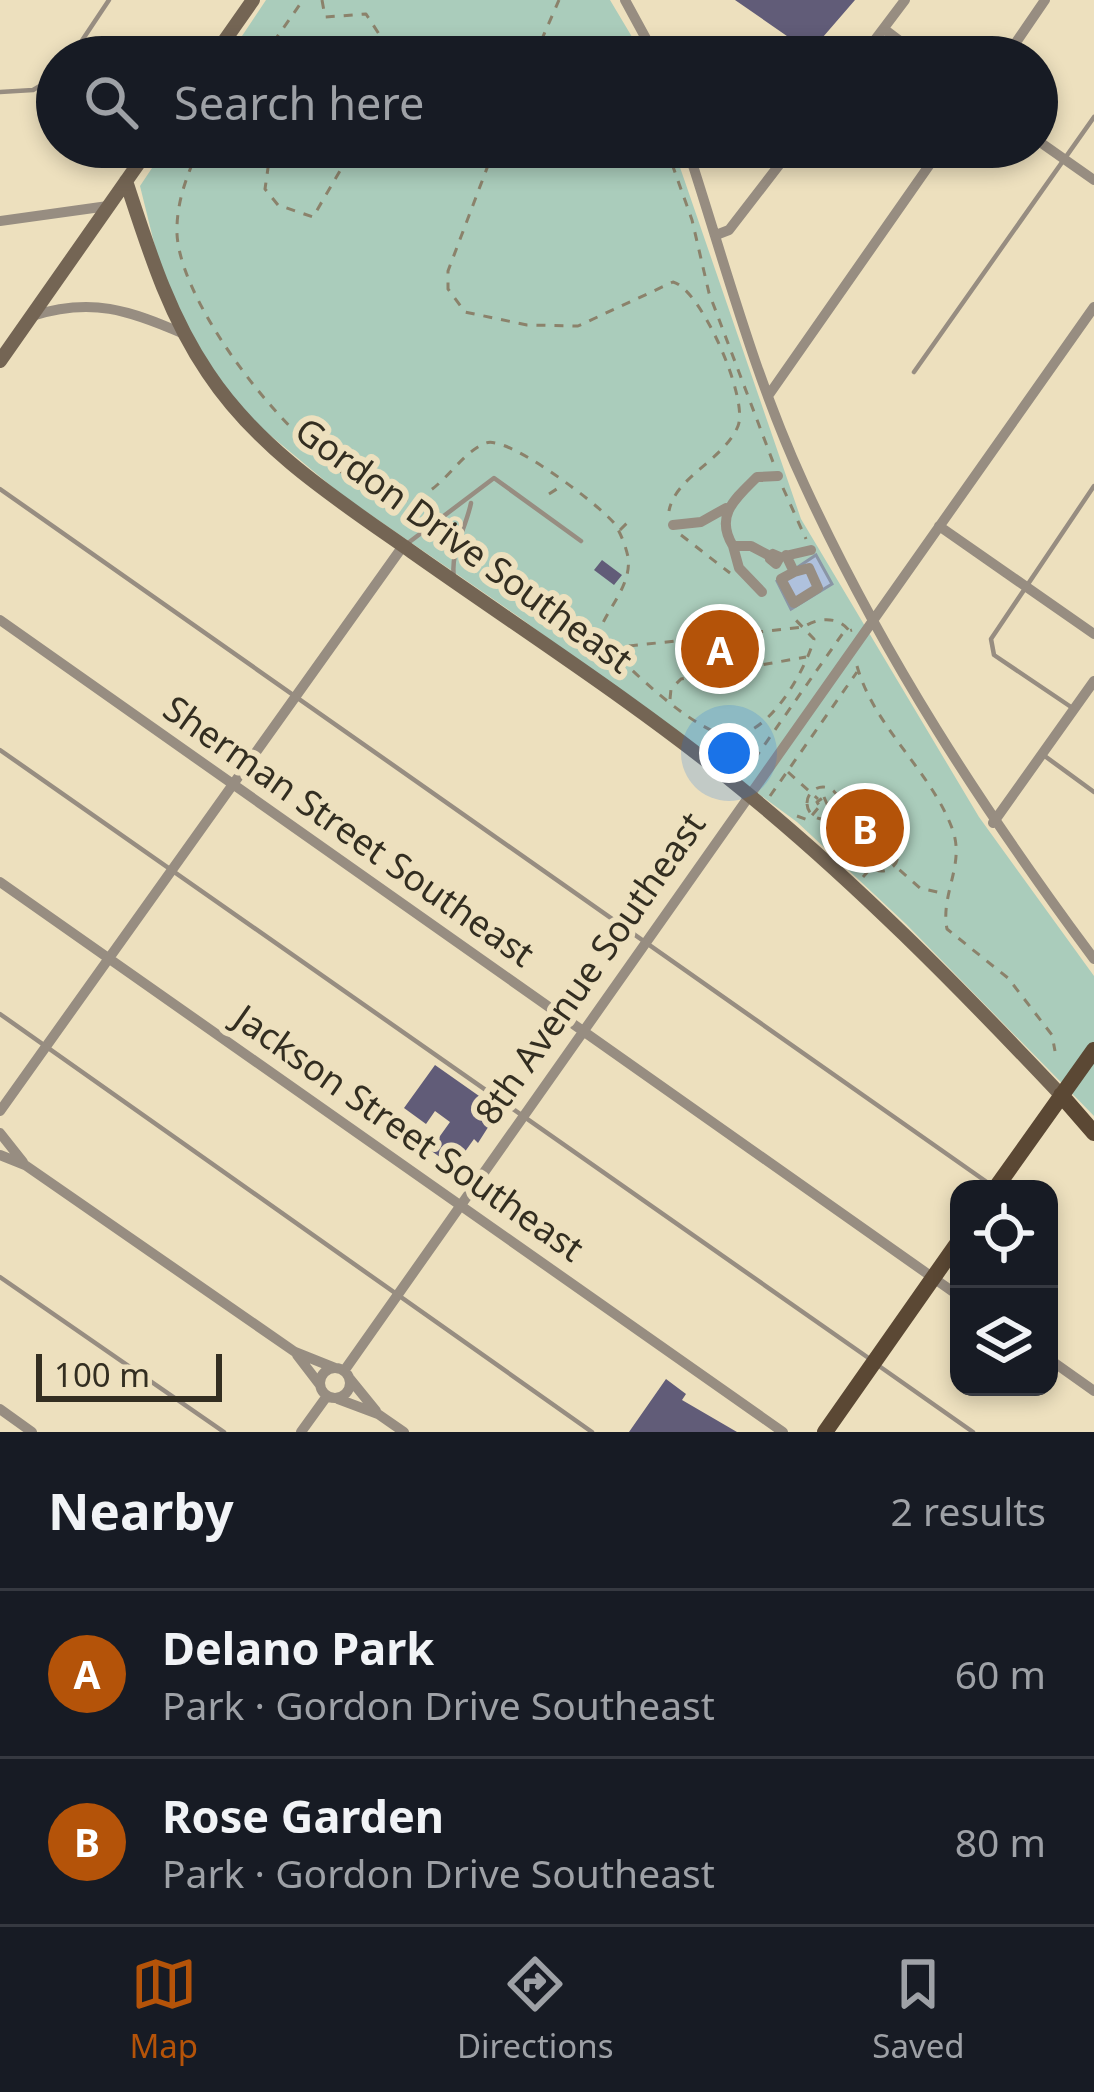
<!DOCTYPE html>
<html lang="en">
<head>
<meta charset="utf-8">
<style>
	:root { --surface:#171b24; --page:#242831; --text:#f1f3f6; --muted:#9ea1a6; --line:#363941; --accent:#b45309 }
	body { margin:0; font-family:"Noto Sans",sans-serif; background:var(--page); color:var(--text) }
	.controls { position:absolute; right:36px; bottom:36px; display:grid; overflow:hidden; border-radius:24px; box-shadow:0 6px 18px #0003 }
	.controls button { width:108px; height:108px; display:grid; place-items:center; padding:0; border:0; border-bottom:3px solid var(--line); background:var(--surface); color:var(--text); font:60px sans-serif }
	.scale { position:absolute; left:36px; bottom:30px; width:186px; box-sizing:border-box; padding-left:12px; border:6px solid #332e21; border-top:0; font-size:33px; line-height:42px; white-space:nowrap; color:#332e21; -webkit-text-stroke:9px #ede0be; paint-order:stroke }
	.you { position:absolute; left:729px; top:753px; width:42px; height:42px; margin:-30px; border:9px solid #fff; border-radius:50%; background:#1a73e8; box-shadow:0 0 0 18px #1a73e833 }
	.badge { display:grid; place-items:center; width:78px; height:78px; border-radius:50%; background:var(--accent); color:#fff; font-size:39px; font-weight:700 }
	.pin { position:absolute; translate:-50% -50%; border:6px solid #fff; box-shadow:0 3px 12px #0006 }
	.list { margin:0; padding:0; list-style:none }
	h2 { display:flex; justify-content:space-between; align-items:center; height:156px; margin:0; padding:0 48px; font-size:51px }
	h2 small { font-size:39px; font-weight:400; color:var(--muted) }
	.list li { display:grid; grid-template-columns:78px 1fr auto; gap:36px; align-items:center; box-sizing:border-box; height:168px; padding:0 48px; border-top:3px solid var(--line) }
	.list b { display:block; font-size:45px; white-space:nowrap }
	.list p { margin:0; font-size:39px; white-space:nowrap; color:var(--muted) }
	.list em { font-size:39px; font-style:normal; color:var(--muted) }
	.icon { flex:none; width:66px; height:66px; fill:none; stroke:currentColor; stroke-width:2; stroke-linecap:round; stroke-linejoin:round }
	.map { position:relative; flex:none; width:1094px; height:1432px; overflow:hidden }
	.search { position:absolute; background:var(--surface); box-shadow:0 6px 18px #0003; left:36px; right:36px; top:36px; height:132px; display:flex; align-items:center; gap:30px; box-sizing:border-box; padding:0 42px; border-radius:66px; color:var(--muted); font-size:45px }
	.sheet { height:492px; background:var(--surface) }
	nav { display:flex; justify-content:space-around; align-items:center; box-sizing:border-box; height:168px; border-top:3px solid var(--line); background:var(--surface); font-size:33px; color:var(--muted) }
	nav a { display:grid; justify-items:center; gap:6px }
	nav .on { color:var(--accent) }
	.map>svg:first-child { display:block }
	.green { fill:#acb }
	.water { fill:#afc1dd; stroke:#8a95a5; stroke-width:3 }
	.building { fill:#615c78 }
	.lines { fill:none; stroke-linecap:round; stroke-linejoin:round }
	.path { stroke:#8b826b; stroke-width:3; stroke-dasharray:9 9; stroke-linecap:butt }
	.lane { stroke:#978d81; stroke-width:4.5 }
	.street { stroke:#978d81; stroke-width:10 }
	.secondary { stroke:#746554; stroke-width:14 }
	.primary { stroke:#5b4834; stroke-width:16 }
	.labels { text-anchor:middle; stroke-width:12; stroke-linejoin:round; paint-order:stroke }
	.street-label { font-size:36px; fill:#332e21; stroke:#ede0be }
</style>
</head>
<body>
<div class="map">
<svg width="1094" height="1432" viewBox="0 0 1094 1432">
	<rect width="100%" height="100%" fill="#ede0be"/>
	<path class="green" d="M266,0h344l34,57h-416z
		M166,147h507l128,372 178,298 115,159v140l-188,-192 -109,-102 -278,-205 -177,-122 -90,-75 -31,-37 -38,-63 -23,-53 -20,-81z"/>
	<path class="water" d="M816,555l16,29 -41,25 -14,-28z"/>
	<path class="building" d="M735,0h120l-45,52z
		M602,560l20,15 -8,10 -20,-15z
		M435,1065l64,45 -21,33 -4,-4 -20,28 -24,-17 20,-28 -15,-11 -9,13 -22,-16z
		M666,1379l20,15 -4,6 55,32h-108z"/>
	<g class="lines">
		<path class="path" d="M322,0l3,17 41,-3 28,43
			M263,57l40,-57
			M534,57l25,-57
			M200,147c-13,27 -24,56 -23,87 4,80 140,250 219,265 40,8 58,-44 90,-56 22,-8 112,61 128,80 6,8 12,24 14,34 4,28 -20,50 -29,75l6,10c20,24 95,95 127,94 38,-2 73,-65 82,-97l-22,-23
			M271,147l-6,42 13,16 35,12 41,-70
			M495,147l-47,124v18l17,23 62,13 51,1 95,-44c28,7 76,117 65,144 -14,34 -63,51 -69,85
			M666,147l26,73 17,73 64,169
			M783,488l23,51
			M549,494l14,-9
			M620,530l12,-12
			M681,535l49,38
			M754,634l4,26
			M611,648l193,-21c14,-10 36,-11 46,5
			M857,666c17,61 73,104 95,162 14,36 -12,66 -5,101l61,49 44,57 3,16
			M670,699l1,-10 10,-10 125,-22
			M788,772l30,27
			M744,774l99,-141 9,-3
			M807 803a16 16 0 1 1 32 0a16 16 0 1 1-32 0Z
			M770,796l87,-124
			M824,797l3,7 -7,3 -3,-5z
			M827,806l20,18
			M797,816l11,4 11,-13
			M850,824l8,3 -3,7 -8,-2z
			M858,824l11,-13
			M857,834l20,17
			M866 855a16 16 0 1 1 32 0a16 16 0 1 1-32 0Z
			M882,850l5,4 -4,6 -5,-4z
			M886,858l34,30 26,6
			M863,877l16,-18"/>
		<path class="lane" d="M71,57l38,-57
			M0,92l33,-2 24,-14
			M634,147h3
			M914,372l180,-255
			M0,489l991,696
			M408,543l86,-65 87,63
			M454,577c-4,-25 12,-49 17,-74
			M1074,709l-80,-54 -3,-16 103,-153
			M0,750l870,609
			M1042,754l52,38
			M0,1014l592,418
			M0,1277l224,155
			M879,1366l94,66"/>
		<path class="street" d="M625,0l31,57
			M884,29l37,28
			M862,57l43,-57
			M1006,57l39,-57
			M1037,140l57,40
			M687,147c37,113 67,229 117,337 79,172 178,324 290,475
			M0,221l108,-15
			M716,235l13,-5 64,-83
			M32,316c59,-19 97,-6 152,18
			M768,396l174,-249
			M673,525l28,-3 25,-14
			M939,526l155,108
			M733,546l6,22 23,24
			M773,554l7,3 -4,7 -6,-5z
			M786,555l8,17 15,-4 9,20 -24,15 -13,-24 13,-7
			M770,556l-19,-10h-18c-19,-31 3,-48 24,-69l21,-1
			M785,556l26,-6
			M0,620l959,676
			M993,823l101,-142
			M0,882l783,550
			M0,1111l403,-565
			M0,1133l23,29
			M0,1155l25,10 270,187 40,16
			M297,1355l23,30
			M1049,1359l45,32
			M320 1383a15 15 0 1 1 30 0a15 15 0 1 1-30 0Z
			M344,1371l750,-1064
			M350,1379l26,32
			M338,1399l40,15 26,18
			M0,1409l32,23
			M301,1432l26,-36"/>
		<path class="secondary" d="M213,57l40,-57
			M126,181c22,67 42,133 82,192 51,77 130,127 204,179 109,77 223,150 326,234 116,94 221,201 323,309
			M0,361l150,-214"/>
		<path class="primary" d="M1061,1095l33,38
			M995,1189l99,-139
			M825,1432l134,-191"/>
	</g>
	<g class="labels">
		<g class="street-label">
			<text transform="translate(464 545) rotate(36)" y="13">Gordon Drive Southeast</text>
			<text transform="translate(349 831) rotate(35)" y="13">Sherman Street Southeast</text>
			<text transform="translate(590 968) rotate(-55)" y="13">8th Avenue Southeast</text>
			<text transform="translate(409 1133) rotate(35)" y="13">Jackson Street Southeast</text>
		</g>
	</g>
</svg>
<div class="controls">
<button><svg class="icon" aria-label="locate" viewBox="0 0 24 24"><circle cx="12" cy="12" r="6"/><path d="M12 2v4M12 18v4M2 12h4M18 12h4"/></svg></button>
<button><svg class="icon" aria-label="layers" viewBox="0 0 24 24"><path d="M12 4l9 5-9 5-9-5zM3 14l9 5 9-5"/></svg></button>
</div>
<div class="scale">100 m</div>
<div class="you"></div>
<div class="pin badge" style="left:720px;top:649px">A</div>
<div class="pin badge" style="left:865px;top:828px">B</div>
<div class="search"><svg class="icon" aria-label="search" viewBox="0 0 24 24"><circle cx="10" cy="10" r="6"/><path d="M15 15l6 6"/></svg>Search here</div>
</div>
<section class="sheet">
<h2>Nearby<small>2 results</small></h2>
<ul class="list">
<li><span class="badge">A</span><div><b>Delano Park</b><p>Park · Gordon Drive Southeast</p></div><em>60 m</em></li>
<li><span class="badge">B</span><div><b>Rose Garden</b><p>Park · Gordon Drive Southeast</p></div><em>80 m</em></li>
</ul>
</section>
<nav>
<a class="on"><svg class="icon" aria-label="map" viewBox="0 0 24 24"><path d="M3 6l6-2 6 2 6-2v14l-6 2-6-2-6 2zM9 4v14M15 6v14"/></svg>Map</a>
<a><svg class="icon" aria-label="directions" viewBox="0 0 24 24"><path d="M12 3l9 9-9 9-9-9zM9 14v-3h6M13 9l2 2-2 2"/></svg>Directions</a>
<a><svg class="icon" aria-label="saved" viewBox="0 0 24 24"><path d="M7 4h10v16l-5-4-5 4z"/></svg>Saved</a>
</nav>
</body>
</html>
